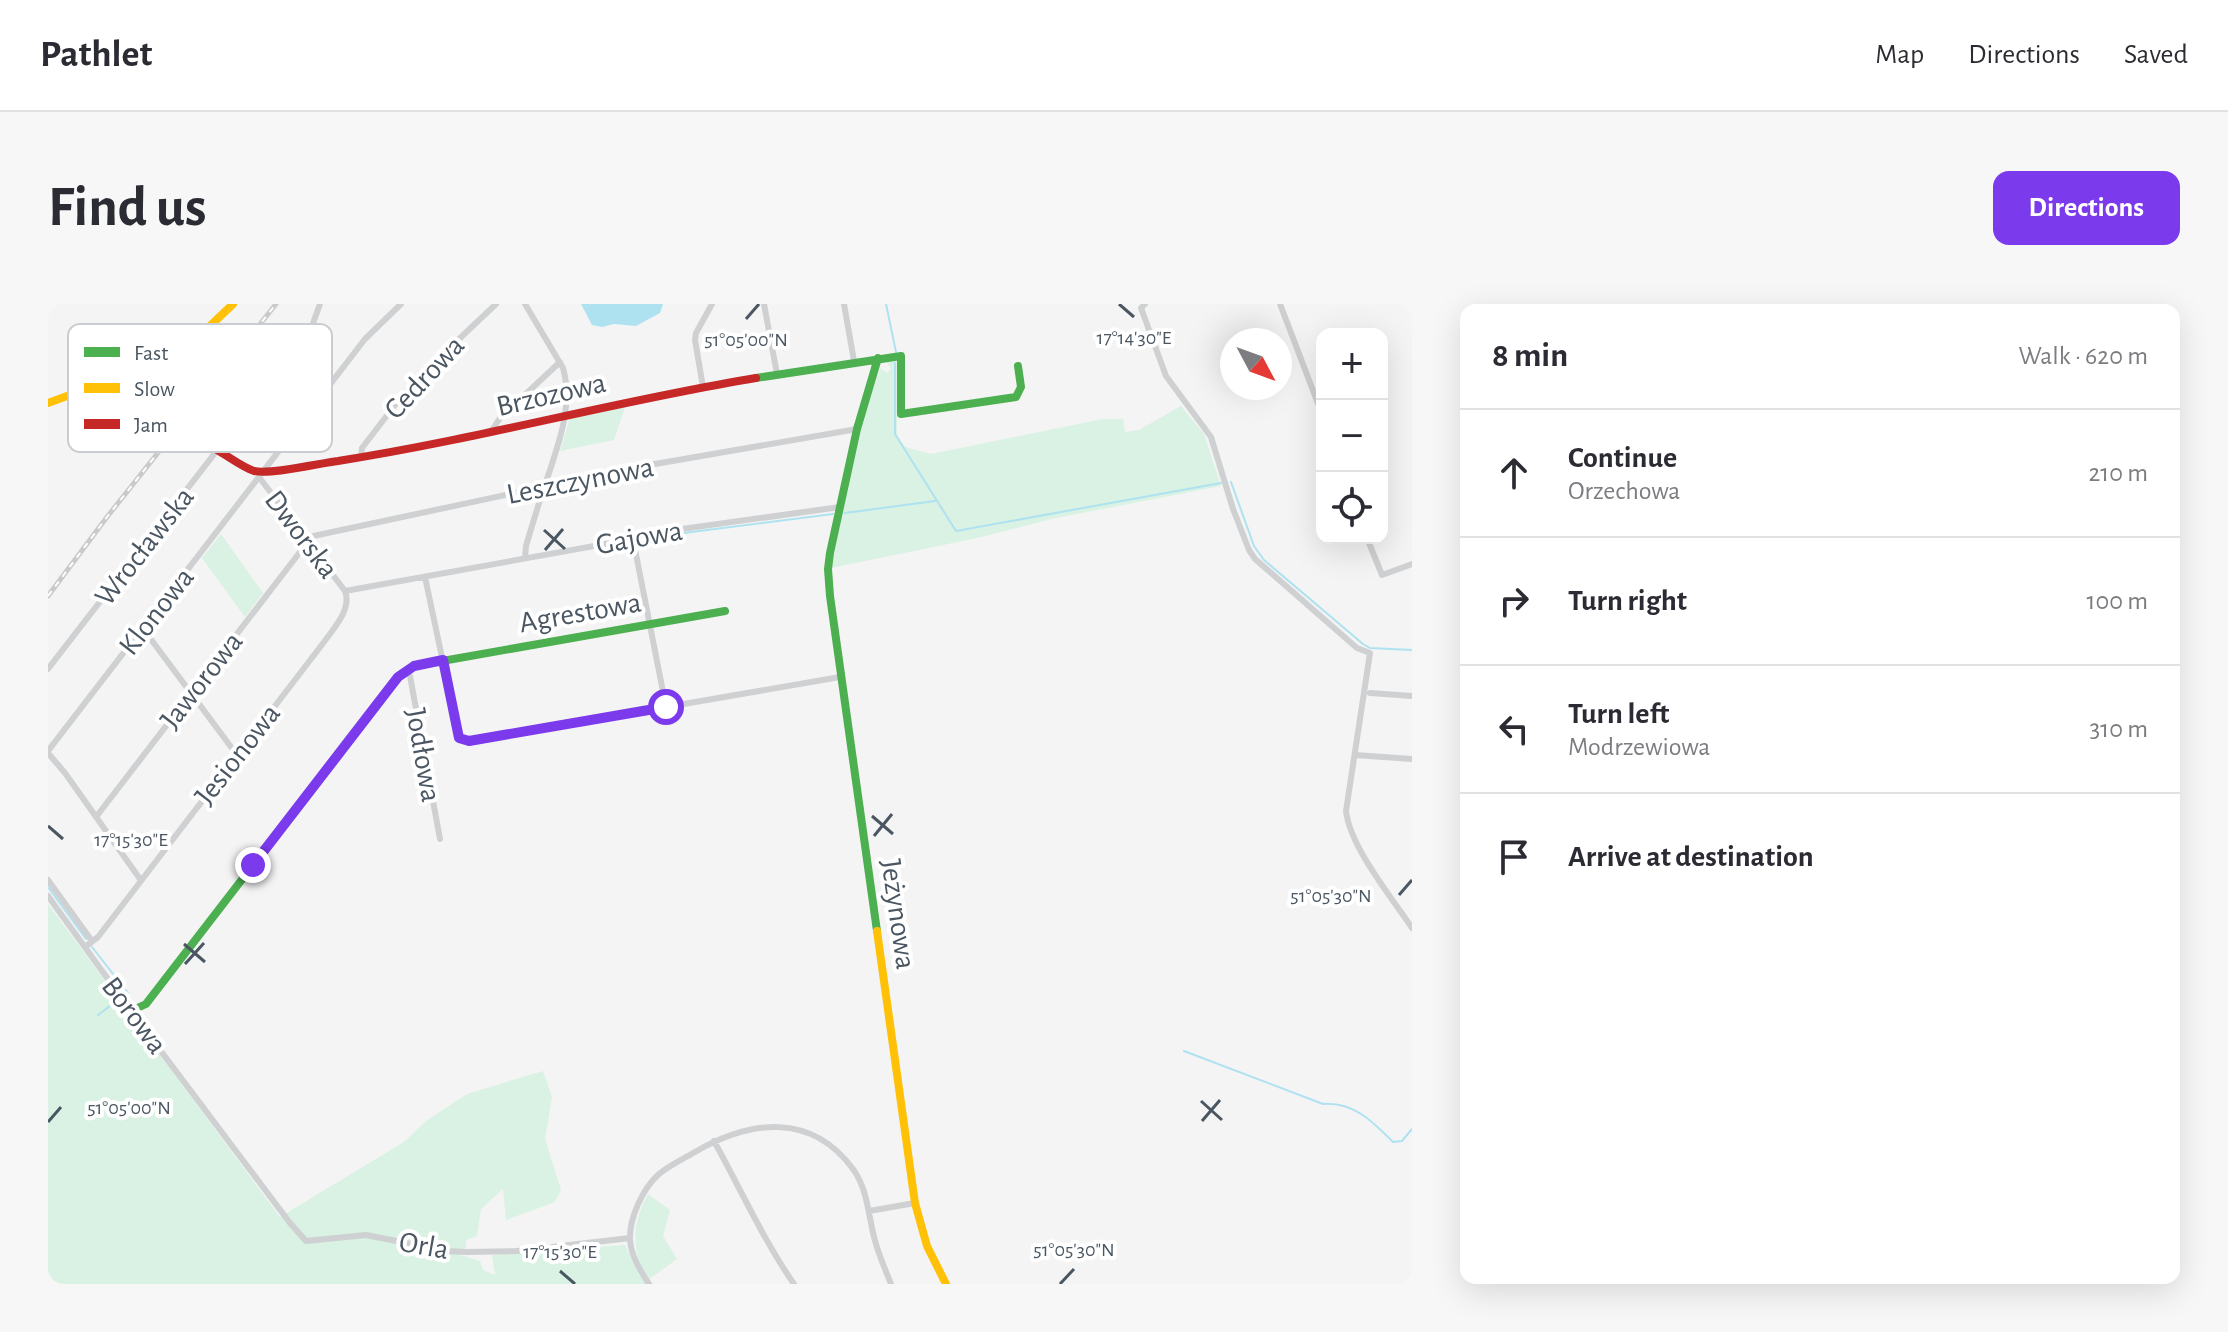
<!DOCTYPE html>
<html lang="en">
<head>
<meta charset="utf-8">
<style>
	:root { --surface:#fff; --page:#f7f7f7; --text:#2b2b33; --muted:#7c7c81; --line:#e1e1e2; --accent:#7c3aed }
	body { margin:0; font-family:"Alegreya Sans",sans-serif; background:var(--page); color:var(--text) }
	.controls { position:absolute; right:24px; top:24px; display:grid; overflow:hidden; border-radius:16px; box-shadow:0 8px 32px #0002 }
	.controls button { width:72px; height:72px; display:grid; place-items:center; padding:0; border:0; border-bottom:2px solid var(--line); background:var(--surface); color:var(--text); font:40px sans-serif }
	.compass { position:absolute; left:1172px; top:24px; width:72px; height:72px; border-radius:50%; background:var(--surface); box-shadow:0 8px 32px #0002; rotate:131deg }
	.stop { position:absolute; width:24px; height:24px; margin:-18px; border:6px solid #7c3aed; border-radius:50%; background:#fff }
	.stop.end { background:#7c3aed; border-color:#fff; box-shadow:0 2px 8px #0008 }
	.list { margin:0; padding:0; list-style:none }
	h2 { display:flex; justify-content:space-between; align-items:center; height:104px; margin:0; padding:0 32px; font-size:34px }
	h2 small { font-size:26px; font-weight:400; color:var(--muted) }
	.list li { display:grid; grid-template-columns:52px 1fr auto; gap:24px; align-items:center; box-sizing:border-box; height:128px; padding:0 32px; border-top:2px solid var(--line) }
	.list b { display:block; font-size:30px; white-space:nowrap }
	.list p { margin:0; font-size:26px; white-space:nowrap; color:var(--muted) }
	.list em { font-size:26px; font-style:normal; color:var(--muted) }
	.icon { flex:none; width:44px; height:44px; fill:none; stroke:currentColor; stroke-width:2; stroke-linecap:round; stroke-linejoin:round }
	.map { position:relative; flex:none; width:1364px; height:980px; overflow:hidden; border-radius:16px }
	header { display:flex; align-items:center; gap:48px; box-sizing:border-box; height:112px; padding:0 40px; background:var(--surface); border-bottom:2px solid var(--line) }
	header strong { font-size:38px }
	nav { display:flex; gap:44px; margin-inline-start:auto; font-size:28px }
	.intro { display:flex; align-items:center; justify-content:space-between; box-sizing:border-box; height:192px; padding:0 48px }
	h1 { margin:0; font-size:56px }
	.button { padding:20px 36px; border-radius:16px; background:var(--accent); color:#fff; font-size:28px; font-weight:700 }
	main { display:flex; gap:48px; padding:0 48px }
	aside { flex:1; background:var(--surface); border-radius:16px; box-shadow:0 8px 32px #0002 }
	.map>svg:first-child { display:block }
	.green { fill:#d9f2e3 }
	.water { fill:#aee2f0 }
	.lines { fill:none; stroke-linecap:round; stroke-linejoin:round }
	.stream { stroke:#aee2f0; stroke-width:2 }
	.street { stroke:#ced0d2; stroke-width:6 }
	.fast { stroke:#4caf50; stroke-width:8 }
	.slow { stroke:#ffc107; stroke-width:8 }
	.jam { stroke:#c62828; stroke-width:8 }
	.rail-casing { stroke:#c9cacc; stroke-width:5 }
	.rail { stroke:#fff; stroke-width:2; stroke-dasharray:6; stroke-linecap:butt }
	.route { stroke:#7c3aed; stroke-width:10 }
	.ticks { fill:none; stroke:#4a5661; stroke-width:3 }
	.labels { text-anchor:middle; stroke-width:8; stroke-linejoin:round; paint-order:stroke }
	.street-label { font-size:30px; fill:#4a5661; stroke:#fff }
	.key { fill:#fff; stroke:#c9ccd0; stroke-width:2 }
	.key-label { font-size:22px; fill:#4a5661 }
	.ticks-label { font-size:20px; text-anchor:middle; fill:#4a5661; stroke:#fff; stroke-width:8; stroke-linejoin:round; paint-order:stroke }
</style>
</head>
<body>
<header>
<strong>Pathlet</strong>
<nav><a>Map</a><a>Directions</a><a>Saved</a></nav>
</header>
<div class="intro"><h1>Find us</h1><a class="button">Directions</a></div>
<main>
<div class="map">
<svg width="1364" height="980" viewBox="0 0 1364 980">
	<rect width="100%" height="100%" fill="#f4f4f4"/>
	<path class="green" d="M850,55l-1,76 8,12 26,7 172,-35h20l2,13 14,-2 42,-24 23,28 17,52 -170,33 -69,18 -151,31 30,-139 19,-61 7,5 4,-4 -4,-7z
		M577,103l-11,33 -54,11 10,-33z
		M173,230l42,59 -18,24 -43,-59z
		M0,600l232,313 124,-75 22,-21 41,-27 76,-23 9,26 -7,42 16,51 -6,12 -49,18 -3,-31 -22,20 -4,27 -11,4v8l-9,6 23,7 3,9 12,5 -3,-20 133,-10 14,30 7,9h-598z
		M600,890l22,16 -7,26 14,23 -29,21c-17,-31 -17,-54 0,-86z"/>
	<path class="water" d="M533,0h82l-3,9 -24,13 -22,-2 -12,3 -10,-2z"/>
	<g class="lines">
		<path class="stream" d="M838,0l10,48
			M847,59v71l61,97 265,-48
			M1183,178l23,64 10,14 99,84 7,4 42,2
			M797,209l90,-12
			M620,231l165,-21
			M0,583l38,52
			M44,643l36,46 -3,2
			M50,711l21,-16
			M1136,747l139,53c31,-2 49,17 70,38l9,-1 10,-12"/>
		<path class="street" d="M477,0l38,64c11,39 -6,80 -18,117 -7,20 -13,41 -19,61l-1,12
			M716,0l13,70
			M796,0l10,57
			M1097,0l-4,4 25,68 45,61 22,72 16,41 6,9 102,89 13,5 -24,158c4,36 46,87 66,117
			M1232,0l42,110
			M655,83l-8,-47 1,-7 16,-29
			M443,128l9,-14 60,-56
			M313,153l1,-9 36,-47 22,-25 76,-72
			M256,234l328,-70 225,-39
			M1319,234l15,37 30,-11
			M585,235l33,168
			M377,273l34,161 10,3 371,-64
			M297,287l288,-52 13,-5 194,-27
			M93,326l6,4 90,121
			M0,365l252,-326 12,-17 8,-22
			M358,367l4,5 30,163
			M1322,389l42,3
			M0,447l317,-412 36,-35
			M0,449l17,20 75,106
			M1307,451l57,4
			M48,513l204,-265 9,-6
			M0,576l44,61
			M0,592l88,122 154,205 16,18 60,-6 81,16 19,1 51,-1 113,-13
			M37,643l13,-10 226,-295c10,-14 28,-33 21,-51l-86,-114
			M666,837c26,47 50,100 80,143
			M821,907l46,-8
			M601,980c-9,-13 -18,-28 -19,-44 -1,-22 13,-52 29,-66 11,-9 24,-15 36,-22 55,-32 116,-40 158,17 16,22 15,50 23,75 4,14 10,27 15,40"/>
		<path class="fast" d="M708,74l145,-22v58l115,-17 5,-10 -3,-21
			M829,627l-47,-335 -2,-27 2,-16 27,-124 21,-71
			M83,707l15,-7 252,-327 16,-11 311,-55"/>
		<path class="slow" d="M0,99l123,-45 20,-14 42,-40
			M829,627l38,272 12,43 19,38"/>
		<path class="jam" d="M169,146c11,6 25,17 37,21 17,4 66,-8 84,-10 141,-22 278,-60 418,-83"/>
		<g class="rail-casing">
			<path id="rail" d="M0,292l59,-79 169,-213"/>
		</g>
		<use href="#rail" class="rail"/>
	</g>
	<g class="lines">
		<path class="route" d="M205,561l145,-188 16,-11 29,-6 16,78 10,3 197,-34"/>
	</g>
	<path class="ticks" d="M1071,0l15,13M698,15l13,-15M496,226l21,19M497,246l18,-21M824,512l21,18M0,522l15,13M826,532l18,-22M1351,591l13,-15M136,640l21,18M137,660l19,-21M1153,797l21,19M1154,817l18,-21M0,818l13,-15M512,967l15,13M1012,980l14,-15"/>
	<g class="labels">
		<g class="street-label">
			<text transform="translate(376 73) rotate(-47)" y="10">Cedrowa</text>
			<text transform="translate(503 90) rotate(-13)" y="10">Brzozowa</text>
			<text transform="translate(532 176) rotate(-11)" y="10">Leszczynowa</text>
			<text transform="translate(254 230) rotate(53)" y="10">Dworska</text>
			<text transform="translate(591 233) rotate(-10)" y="10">Gajowa</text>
			<text transform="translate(96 242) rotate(-52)" y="10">Wrocławska</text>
			<text transform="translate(108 307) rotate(-52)" y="10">Klonowa</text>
			<text transform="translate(532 308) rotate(-10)" y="10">Agrestowa</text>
			<text transform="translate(153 376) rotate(-52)" y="10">Jaworowa</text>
			<text transform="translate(189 450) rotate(-52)" y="10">Jesionowa</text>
			<text transform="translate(376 451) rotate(80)" y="10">Jodłowa</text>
			<text transform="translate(851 610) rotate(82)" y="10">Jeżynowa</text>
			<text transform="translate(87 711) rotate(53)" y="10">Borowa</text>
			<text transform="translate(376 941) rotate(10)" y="10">Orla</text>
		</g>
	</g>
	<rect x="20" y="20" width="264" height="128" rx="12" class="key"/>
	<rect x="36" y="43" width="36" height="10" fill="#4caf50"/>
	<rect x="36" y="79" width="36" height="10" fill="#ffc107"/>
	<rect x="36" y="115" width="36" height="10" fill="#c62828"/>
	<g class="key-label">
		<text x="86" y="56">Fast</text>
		<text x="86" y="92">Slow</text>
		<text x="86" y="128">Jam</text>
	</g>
	<g class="ticks-label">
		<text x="1086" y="40">17°14'30"E</text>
		<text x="698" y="42">51°05'00"N</text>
		<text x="83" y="542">17°15'30"E</text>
		<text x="1283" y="598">51°05'30"N</text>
		<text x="81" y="810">51°05'00"N</text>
		<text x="1026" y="952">51°05'30"N</text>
		<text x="512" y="954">17°15'30"E</text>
	</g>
</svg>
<div class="controls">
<button>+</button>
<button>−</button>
<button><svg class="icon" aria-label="locate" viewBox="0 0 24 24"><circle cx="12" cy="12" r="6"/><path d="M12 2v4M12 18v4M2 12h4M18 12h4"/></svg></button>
</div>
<svg class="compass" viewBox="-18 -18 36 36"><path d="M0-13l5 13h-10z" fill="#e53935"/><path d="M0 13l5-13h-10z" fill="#7c7c81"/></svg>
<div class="stop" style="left:618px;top:403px"></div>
<div class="stop end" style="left:205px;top:561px"></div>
</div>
<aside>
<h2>8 min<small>Walk · 620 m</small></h2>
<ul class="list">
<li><svg class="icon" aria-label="ahead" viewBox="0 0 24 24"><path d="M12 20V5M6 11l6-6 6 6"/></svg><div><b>Continue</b><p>Orzechowa</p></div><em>210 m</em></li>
<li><svg class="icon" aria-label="right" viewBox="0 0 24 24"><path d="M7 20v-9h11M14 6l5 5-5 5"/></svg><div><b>Turn right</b></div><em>100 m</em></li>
<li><svg class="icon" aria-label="left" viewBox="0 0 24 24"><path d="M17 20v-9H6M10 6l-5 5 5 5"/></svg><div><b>Turn left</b><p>Modrzewiowa</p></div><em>310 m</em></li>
<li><svg class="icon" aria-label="arrive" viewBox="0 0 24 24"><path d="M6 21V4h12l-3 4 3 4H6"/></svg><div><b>Arrive at destination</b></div></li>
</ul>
</aside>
</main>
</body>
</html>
